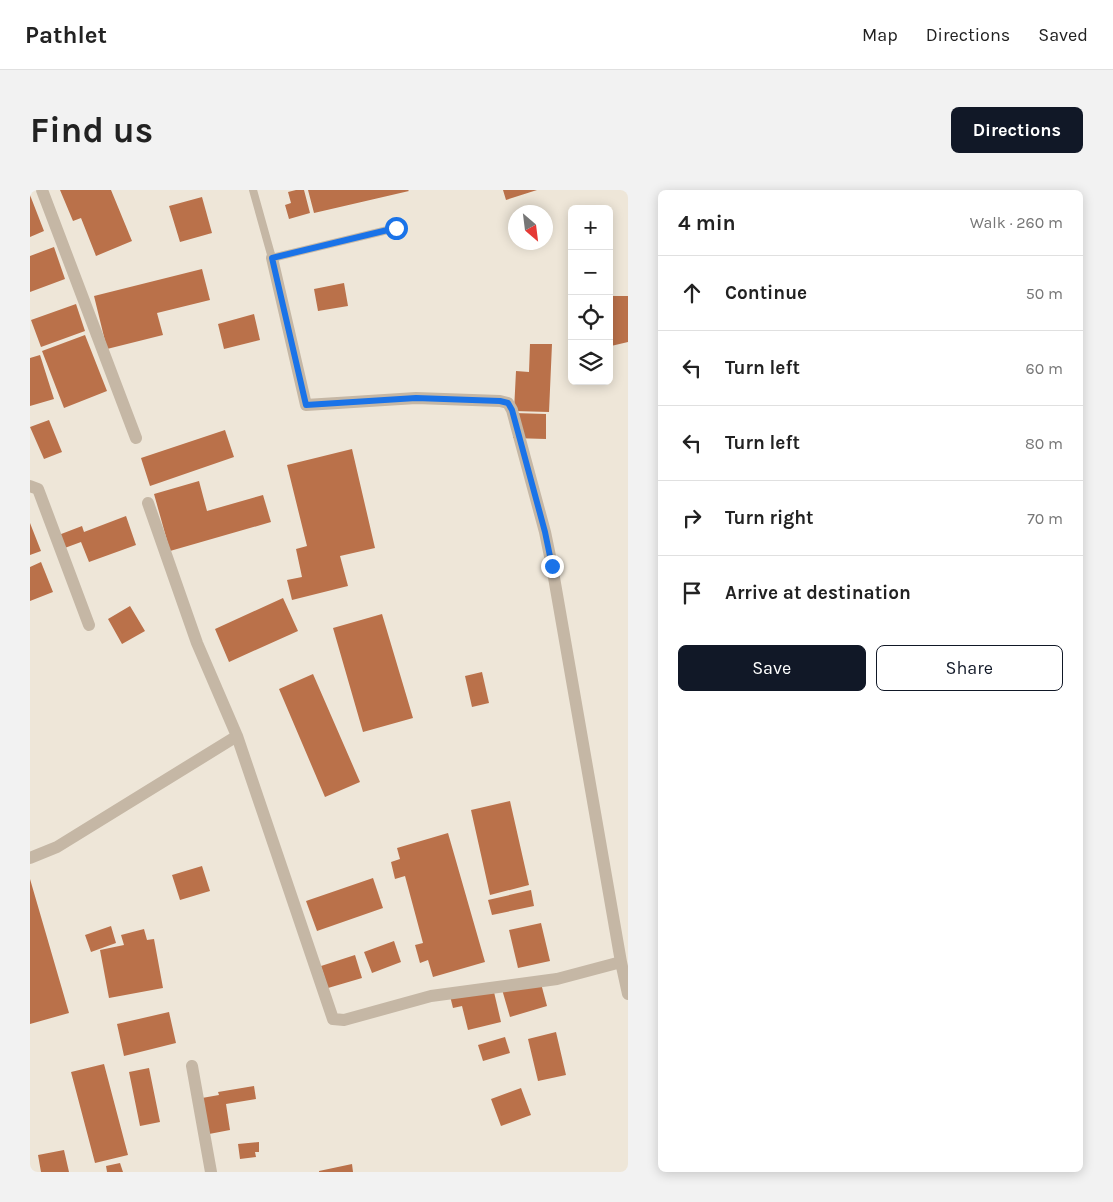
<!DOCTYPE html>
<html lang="en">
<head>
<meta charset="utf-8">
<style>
	:root { --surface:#fff; --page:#f2f2f2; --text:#222; --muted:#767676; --line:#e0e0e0; --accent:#111827 }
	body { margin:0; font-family:Karla,sans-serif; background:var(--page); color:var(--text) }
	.controls { position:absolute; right:15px; top:15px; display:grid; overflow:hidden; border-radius:8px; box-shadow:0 2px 12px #0003 }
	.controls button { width:45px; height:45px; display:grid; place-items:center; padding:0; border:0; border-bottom:1px solid var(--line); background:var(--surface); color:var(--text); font:25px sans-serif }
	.compass { position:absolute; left:478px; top:15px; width:45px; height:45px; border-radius:50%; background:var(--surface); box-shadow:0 2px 12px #0003; rotate:152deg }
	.stop { position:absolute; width:15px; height:15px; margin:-11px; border:4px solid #1a73e8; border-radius:50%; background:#fff }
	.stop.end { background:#1a73e8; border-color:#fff; box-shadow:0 1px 5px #0008 }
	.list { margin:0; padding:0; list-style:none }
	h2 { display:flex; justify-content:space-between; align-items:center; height:65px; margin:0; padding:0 20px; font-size:21px }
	h2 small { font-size:16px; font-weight:400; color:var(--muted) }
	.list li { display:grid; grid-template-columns:32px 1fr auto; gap:15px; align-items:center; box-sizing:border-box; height:75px; padding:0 20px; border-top:1px solid var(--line) }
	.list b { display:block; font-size:19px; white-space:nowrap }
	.list em { font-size:16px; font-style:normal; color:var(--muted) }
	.actions { display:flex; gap:10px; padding:15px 20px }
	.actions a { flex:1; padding:11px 0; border:1px solid var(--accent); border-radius:8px; text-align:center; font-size:18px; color:var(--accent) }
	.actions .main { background:var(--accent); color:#fff }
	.icon { flex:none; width:28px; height:28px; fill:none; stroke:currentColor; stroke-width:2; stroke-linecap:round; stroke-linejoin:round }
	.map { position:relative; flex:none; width:598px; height:982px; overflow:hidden; border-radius:8px }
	header { display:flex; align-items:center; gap:30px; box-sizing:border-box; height:70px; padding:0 25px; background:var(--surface); border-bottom:1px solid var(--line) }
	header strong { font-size:24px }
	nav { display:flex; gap:28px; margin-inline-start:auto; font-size:18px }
	.intro { display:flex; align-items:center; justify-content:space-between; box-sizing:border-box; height:120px; padding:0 30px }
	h1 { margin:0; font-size:35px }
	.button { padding:12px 22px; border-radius:8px; background:var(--accent); color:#fff; font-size:18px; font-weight:700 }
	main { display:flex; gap:30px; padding:0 30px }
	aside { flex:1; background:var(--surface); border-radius:8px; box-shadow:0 2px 12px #0003 }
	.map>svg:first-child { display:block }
	.building { fill:#ba714a }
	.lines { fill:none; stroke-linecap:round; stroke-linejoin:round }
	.lane { stroke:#c5b7a5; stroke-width:8 }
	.street { stroke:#c5b7a5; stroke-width:12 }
	.route { stroke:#1a73e8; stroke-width:6 }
</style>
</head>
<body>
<header>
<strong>Pathlet</strong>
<nav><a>Map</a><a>Directions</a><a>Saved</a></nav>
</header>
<div class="intro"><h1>Find us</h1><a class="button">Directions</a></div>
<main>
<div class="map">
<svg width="598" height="982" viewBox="0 0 598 982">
	<rect width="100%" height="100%" fill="#eee6d8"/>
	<path class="building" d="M30,0h51l21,51 -36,15 -15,-38 -8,3z
		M266,0h8l6,23 -21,6 -4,-14 6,-2 -3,-11z
		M278,0h100l1,1 -95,22z
		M473,0h34l-31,10z
		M0,5l14,36 -14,6z
		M172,7l10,36 -32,9 -11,-36z
		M24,57l11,32 -35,13v-36z
		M172,79l8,31 -53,13 6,22 -56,14 -13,-53z
		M314,93l4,23 -30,5 -4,-22z
		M579,106h19v46l-17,4z
		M46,114l9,27 -44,16 -10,-27z
		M224,124l6,26 -36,9 -6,-25z
		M55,145l22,56 -43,17 -22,-57z
		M500,154h22l-3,68 -35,-1 2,-40 13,1z
		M10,165l14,44 -24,7v-48z
		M484,223l32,1v25l-33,-1z
		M19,230l13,32 -18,7 -14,-32z
		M195,240l9,27 -84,29 -9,-28z
		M322,259l23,99 -35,8 8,30 -56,14 -5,-20 15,-3 -6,-28 11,-3 -20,-81z
		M169,291l8,30 56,-16 8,27 -101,29 -16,-57z
		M96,326l10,29 -47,17 -8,-20 -19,7 -6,-13 26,-10 2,6z
		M0,333l11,28 -11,4z
		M11,372l12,30 -23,9v-34z
		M253,408l15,33 -69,31 -14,-33z
		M100,416l15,25 -23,13 -14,-25z
		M352,424l31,104 -50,14 -30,-104z
		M452,482l7,31 -17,4 -7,-31z
		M283,484l47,108 -35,15 -46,-108z
		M480,611l19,84 -39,10 -19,-85z
		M418,643l37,129 -52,15 -5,-17 -8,3 -5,-18 8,-2 -18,-67 -10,3 -4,-17 9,-3 -3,-11z
		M172,676l8,25 -30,9 -8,-25z
		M343,688l10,30 -66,23 -11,-30z
		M0,689l39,134 -39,11z
		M501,700l3,16 -42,9 -4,-15z
		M511,733l9,38 -32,7 -9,-38z
		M81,736l5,17 -25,9 -6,-17z
		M114,739l3,11 7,-1 9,49 -54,10 -9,-48 24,-5 -3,-10z
		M364,751l7,21 -29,11 -8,-21z
		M325,765l7,23 -34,10 -7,-22z
		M509,786l8,30 -37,11 -9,-31z
		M419,802h45l7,30 -33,8 -6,-24 -9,2z
		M139,822l7,31 -52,13 -7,-32z
		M526,842l10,43 -28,6 -10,-42z
		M475,847l5,16 -27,8 -5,-16z
		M74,874l24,91 -33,8 -24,-91z
		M119,878l11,54 -20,4 -11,-54z
		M224,896l2,13 -30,5 4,26 -21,4 -7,-36 17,-3 -1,-3z
		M491,898l10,27 -30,11 -10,-27z
		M229,952v10h-4l1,5 -16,2 -2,-15z
		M34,960l5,22h-28l-3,-17z
		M90,973l3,9h-16l-1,-6z
		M322,974l1,8h-34v-1z"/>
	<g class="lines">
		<path class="lane" d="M223,0l19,68 124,-30"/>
		<path class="street" d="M12,0l94,248
			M242,68l34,147 110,-7 84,3 8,2 4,7 33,122 7,34 69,396 7,32
			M0,296l8,3 51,136
			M118,313l49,140 40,93 96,283 11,1 87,-24 126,-17 64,-17
			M0,668l27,-11 180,-111
			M162,876l19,106"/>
	</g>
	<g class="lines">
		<path class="route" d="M366,38l-124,30 34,147 110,-7 84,3 8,2 4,7 33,122 7,34"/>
	</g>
</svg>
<div class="controls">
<button>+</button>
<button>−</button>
<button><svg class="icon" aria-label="locate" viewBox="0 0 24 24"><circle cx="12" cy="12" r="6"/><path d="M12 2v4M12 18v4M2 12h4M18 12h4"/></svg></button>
<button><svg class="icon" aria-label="layers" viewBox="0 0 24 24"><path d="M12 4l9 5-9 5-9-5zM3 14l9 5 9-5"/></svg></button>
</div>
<svg class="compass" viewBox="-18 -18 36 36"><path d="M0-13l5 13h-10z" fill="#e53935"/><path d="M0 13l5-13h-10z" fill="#767676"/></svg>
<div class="stop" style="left:366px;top:38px"></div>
<div class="stop end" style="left:522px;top:376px"></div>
</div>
<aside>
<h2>4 min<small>Walk · 260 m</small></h2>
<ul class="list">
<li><svg class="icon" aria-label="ahead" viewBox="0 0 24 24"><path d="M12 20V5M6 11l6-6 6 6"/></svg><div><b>Continue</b></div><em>50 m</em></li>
<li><svg class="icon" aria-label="left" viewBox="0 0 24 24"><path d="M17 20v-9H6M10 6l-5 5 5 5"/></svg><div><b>Turn left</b></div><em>60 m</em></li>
<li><svg class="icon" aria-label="left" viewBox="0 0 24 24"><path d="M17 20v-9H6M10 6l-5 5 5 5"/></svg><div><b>Turn left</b></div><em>80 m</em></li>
<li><svg class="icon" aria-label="right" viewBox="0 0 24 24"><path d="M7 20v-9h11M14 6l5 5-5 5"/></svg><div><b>Turn right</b></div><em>70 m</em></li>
<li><svg class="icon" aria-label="arrive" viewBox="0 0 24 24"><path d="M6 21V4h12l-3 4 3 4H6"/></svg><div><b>Arrive at destination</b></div></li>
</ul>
<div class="actions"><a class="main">Save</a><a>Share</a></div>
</aside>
</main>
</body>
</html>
